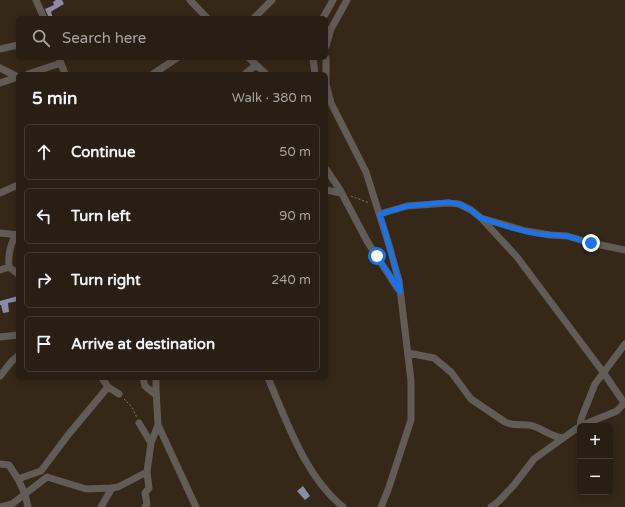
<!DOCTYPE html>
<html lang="en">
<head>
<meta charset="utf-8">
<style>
	:root { --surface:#281e13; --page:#342b21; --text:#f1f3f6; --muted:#a5a2a0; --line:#443c33 }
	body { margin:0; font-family:"Varela Round",sans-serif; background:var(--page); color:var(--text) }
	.controls { position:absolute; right:12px; bottom:12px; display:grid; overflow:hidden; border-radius:6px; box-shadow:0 2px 10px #0003 }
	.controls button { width:36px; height:36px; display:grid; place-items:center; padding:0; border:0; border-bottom:1px solid var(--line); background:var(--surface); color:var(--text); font:20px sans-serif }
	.stop { position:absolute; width:12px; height:12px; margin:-9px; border:3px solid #1a73e8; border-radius:50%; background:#fff }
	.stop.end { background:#1a73e8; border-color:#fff; box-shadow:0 1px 4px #0008 }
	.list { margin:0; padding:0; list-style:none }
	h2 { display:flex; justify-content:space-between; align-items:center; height:52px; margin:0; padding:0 16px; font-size:17px }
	h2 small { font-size:13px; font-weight:400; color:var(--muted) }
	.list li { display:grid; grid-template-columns:26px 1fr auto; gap:12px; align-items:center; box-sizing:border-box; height:56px; margin:0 8px 8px; padding:0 8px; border:1px solid var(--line); border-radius:6px }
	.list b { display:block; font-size:15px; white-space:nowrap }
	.list em { font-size:13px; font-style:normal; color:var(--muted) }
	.icon { flex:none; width:22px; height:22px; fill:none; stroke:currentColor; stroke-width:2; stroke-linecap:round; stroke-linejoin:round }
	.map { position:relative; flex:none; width:625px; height:507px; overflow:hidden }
	.search { position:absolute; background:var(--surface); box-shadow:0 2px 10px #0003; left:16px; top:16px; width:312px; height:44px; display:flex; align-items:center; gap:10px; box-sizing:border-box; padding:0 14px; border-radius:6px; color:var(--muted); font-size:15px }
	.panel { position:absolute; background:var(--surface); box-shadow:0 2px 10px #0003; left:16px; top:72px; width:312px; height:308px; border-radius:6px }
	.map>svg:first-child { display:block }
	.building { fill:#8b8aa8 }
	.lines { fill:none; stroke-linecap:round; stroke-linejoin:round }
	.path { stroke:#83786b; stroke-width:1; stroke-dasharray:2 2; stroke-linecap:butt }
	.minor { stroke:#635b55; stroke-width:7 }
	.route { stroke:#1a73e8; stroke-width:5 }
</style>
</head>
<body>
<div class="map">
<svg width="625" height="507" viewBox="0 0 625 507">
	<rect width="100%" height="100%" fill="#362819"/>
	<path class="building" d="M56,0h6l2,4 -12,7 -1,1 2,6h-4l-4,-9 9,-4 -1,-3z
		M18,296v5l-10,2 1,9 -6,1 -2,-8h-1v-4z
		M303,486l7,10 -5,4 -8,-9z"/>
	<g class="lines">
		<path class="path" d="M351,196l18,7
			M124,399l8,8 5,11"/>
		<path class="minor" d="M36,0l8,18
			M190,0l17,18
			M254,18l18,-18
			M323,18l10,-18
			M326,46l5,-17 16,-29
			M0,49l18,-4
			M59,58l6,16
			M249,58l17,16
			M313,58l2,16
			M326,58v26l5,19 35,69 23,73 10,36 3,24 9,76v39l-23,70 -7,17
			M0,68l18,9
			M28,74l33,-11
			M153,74l24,-16
			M245,74l11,-9
			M0,83l18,-6
			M326,169l14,21 27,51 31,48
			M326,190l15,3
			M0,193l18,-8
			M380,214l27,-8 41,-3 11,1 12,6 10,8 36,39 86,115 22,32
			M481,218l45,13 24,4 17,1 24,7 34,7
			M0,233l18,2
			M9,267c-1,-11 1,-25 9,-34
			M0,270l9,-3 9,7
			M0,337l18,-2
			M408,353l26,5 17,14 20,27 34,23c9,5 19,1 28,4 12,4 16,10 30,12
			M0,376l12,-15 6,-5
			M143,378l2,8 11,9
			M156,378v11l2,36 38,82
			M268,378c19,44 37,98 75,129
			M108,387l11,7
			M139,423l12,20 7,-18
			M580,426l1,-7 14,-35 30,-40
			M0,464l9,1 9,14
			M0,507l12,-3 13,-10 -7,-15 23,-8 27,-36 40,-48 -6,-9
			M28,507l-3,-13 22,-17 39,12 26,-1 6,-1 29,-15 4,-29
			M101,507l11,-19
			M145,507l2,-3 -2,-11 4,-5 -2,-16
			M491,507l8,-6 15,-16 20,-26 46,-33 37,-15 8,-9"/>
	</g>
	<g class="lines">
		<path class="route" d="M377,256l23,36 -1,-11 -19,-67 27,-8 41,-4 11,2 12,6 10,8 31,10 26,6 29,2 24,7"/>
	</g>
</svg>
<div class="controls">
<button>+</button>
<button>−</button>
</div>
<div class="stop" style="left:377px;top:256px"></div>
<div class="stop end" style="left:591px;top:243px"></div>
<div class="search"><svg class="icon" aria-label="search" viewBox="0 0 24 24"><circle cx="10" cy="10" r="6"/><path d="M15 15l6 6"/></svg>Search here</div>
<section class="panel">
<h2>5 min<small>Walk · 380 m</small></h2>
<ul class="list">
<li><svg class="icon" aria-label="ahead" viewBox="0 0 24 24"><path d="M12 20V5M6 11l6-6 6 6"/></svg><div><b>Continue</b></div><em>50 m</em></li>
<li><svg class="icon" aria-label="left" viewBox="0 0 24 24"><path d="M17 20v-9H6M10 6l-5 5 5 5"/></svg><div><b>Turn left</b></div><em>90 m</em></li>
<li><svg class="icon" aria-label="right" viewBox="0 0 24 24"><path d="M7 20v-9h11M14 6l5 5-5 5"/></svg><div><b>Turn right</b></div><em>240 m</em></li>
<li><svg class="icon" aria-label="arrive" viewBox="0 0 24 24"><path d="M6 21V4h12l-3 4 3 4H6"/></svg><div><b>Arrive at destination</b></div></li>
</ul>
</section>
</div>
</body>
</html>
